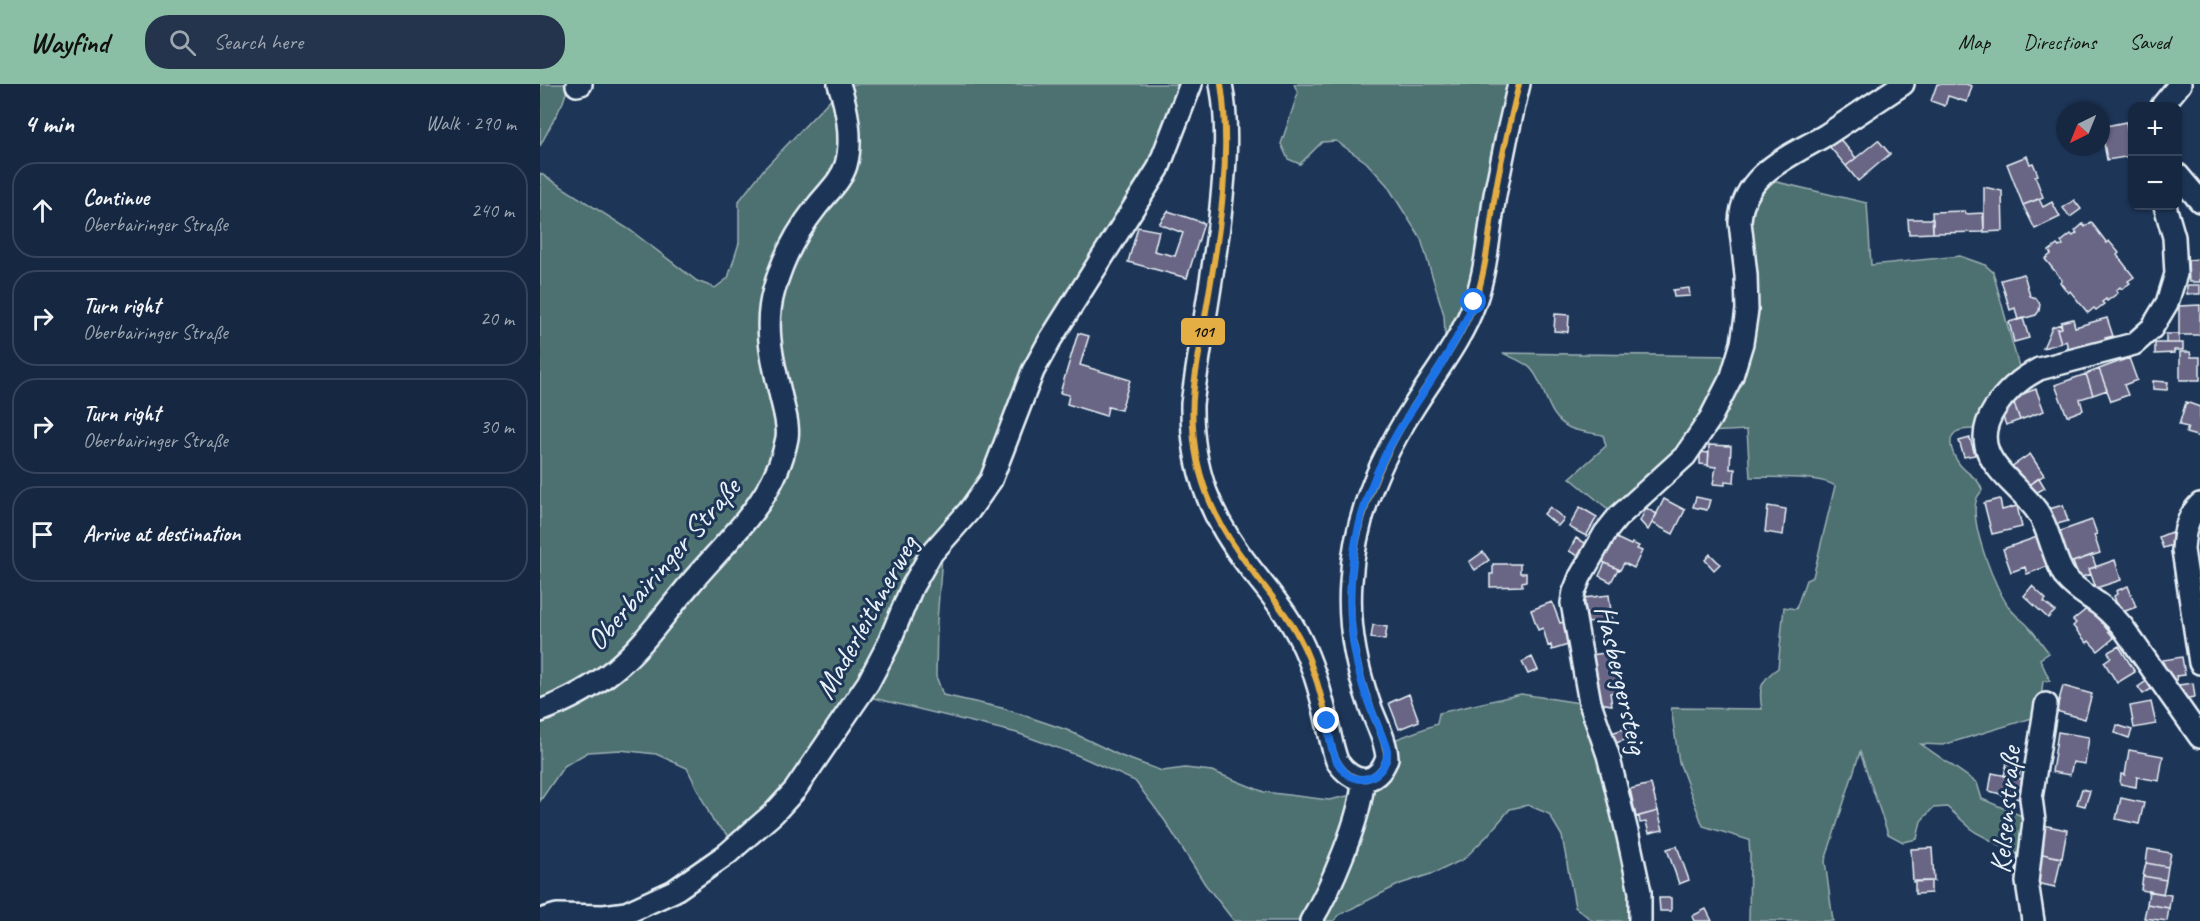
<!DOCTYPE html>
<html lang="en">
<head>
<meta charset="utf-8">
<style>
	:root { --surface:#162841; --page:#23344c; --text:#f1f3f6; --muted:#9ea6b1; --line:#35445a; --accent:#8abfa5 }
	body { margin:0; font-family:Caveat,sans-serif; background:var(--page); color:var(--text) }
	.controls { position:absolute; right:18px; top:18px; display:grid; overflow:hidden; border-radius:12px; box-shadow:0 2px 4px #0004 }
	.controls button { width:54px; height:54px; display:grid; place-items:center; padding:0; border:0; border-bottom:2px solid var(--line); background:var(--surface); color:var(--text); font:30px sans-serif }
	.compass { position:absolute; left:1516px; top:18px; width:54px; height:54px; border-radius:50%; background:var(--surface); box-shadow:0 2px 4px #0004; rotate:223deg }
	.stop { position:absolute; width:18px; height:18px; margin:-14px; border:4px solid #1a73e8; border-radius:50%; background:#fff }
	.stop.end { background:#1a73e8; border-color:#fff; box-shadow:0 2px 6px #0008 }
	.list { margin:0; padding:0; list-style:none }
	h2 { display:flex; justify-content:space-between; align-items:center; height:78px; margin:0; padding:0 24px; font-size:26px }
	h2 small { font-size:20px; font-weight:400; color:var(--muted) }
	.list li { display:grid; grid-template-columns:39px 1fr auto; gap:18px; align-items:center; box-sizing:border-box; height:96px; margin:0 12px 12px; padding:0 12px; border:2px solid var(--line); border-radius:24px }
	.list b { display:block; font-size:22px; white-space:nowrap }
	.list p { margin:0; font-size:20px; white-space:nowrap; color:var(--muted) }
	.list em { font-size:20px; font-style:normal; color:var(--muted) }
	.icon { flex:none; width:33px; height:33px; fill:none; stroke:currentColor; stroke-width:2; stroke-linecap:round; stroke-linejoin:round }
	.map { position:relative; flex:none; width:1660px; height:837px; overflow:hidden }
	header { display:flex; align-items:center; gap:36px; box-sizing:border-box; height:84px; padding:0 30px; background:var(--accent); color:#111 }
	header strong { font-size:28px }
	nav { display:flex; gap:33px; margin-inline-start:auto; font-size:21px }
	.search { width:420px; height:54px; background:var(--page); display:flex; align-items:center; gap:15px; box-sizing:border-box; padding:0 21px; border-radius:24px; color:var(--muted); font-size:22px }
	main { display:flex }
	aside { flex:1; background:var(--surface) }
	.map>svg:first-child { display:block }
	.green { fill:#4e6f70; stroke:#9bb0b4; stroke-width:1.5 }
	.building { fill:#696584; stroke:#e8f1f8; stroke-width:1.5 }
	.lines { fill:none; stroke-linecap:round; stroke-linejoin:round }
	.minor-casing { stroke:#e8f1f8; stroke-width:26 }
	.minor { stroke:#1d3557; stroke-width:21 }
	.bus-1-casing { stroke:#1d3557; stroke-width:10 }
	.bus-1 { stroke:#e4ae44; stroke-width:6 }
	.route { stroke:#1a73e8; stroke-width:8 }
	.labels { text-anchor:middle; stroke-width:6; stroke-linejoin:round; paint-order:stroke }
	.street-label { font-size:30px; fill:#e8f1f8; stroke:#1d3557 }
	.line-badge { stroke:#1d3557; stroke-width:2 }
	.pale-badge-label { font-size:16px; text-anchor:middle; font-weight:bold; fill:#111 }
</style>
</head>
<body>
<header>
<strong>Wayfind</strong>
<div class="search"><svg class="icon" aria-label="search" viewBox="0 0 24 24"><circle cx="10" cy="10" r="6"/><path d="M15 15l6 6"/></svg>Search here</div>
<nav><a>Map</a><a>Directions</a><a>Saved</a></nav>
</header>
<main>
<aside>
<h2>4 min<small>Walk · 290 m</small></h2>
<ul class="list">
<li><svg class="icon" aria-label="ahead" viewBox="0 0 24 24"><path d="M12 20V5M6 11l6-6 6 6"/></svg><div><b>Continue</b><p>Oberbairinger Straße</p></div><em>240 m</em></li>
<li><svg class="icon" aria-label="right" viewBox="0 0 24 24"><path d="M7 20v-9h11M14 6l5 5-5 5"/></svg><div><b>Turn right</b><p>Oberbairinger Straße</p></div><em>20 m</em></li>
<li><svg class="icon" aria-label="right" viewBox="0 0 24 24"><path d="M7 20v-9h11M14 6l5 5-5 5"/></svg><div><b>Turn right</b><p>Oberbairinger Straße</p></div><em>30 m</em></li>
<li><svg class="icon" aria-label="arrive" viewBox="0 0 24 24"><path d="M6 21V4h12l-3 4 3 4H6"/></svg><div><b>Arrive at destination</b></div></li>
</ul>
</aside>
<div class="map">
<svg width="1660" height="837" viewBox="0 0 1660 837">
	<rect width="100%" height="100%" fill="#1d3557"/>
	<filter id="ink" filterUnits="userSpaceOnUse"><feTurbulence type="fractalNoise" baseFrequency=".0167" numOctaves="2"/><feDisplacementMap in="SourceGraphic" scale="12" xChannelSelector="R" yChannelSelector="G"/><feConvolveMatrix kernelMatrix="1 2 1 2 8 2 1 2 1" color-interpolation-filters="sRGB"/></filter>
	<g filter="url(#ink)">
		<path class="green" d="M0,0h29l-6,18 -23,44z
			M310,0h336l-9,30 -174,323 -61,119 -5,65 -1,55 7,19 59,13 65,22 54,26 41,15 23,-3 27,3 52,21 65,8 23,-5 39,-54 46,-17 2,-11 82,-19 65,10 14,41 35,176h-42l-18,-14 -13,-71 -13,-22 -21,-9 -18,4 -23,27 -23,23 -27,13 -37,12 -61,31 -5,6h-100l-29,-37 -40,-63 -30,-40 -58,-26 -60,-22 -160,-39 -58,83 -64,65 -22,-21 -26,-53 -31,-14 -36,-4 -32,2 -24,14 -24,35v-628l90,57 67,51 18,7 13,-10 11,-35v-42l25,-32 80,-84z
			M754,0h220l-39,201 -41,81 11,-31 -1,-20 -23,-76 -34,-54 -21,-23 -30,-21 -14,1 -22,22 -12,-5 -7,-15 17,-51z
			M1224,95l103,24 4,62 89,-9 25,9 8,7 27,99 -40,58c-7,0 -18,-1 -24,3 -12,9 0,30 8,37 8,8 15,10 18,21 -1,3 -4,5 -5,8 -9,23 19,95 35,113 5,6 12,10 17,16 7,8 13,17 20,26l-9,6 10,22h-7l-4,35 -96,29 -22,-1 56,39 5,16 47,20 -7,38 -47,-25 -28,-25 -14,1 -12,13 -4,18 -14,3 -15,-8 -28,-82 -35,109 8,60h-84l1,-65 -1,-16 -46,-14 -24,-64 -8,-54 91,1c-4,-21 -1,-29 16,-41l6,-61 12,2 10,-29 7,-3 22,-91c-15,-11 -66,-8 -85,-9l-3,-47 -40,2 34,-65 2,-146z
			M963,269l233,3 -45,86 -78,71 -43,-35 36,-32 -3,-11c-10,-2 -23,-3 -33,-7 -24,-11 -23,-40 -38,-58 -6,-8 -20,-12 -29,-17z"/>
		<path class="building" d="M1397,0h29l6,2 -5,16 -19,-6 -3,10 -14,-5z
			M1586,38l6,34 -25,4 -6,-33z
			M1299,54l17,20 -10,8 -17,-20z
			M1338,56l12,14 -32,27 -12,-15z
			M1487,72l3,8 3,-1 5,12 -3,1 8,21 -20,8 -16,-41z
			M1444,103l18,4 1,40 -19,1z
			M1499,115l4,8 9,-5 8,15 -25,12 -12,-24z
			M1534,116l7,9 -11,8 -7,-9z
			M628,127l36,12 -17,55 -59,-16 10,-35 21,4 -5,20 21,5 8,-23 -24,-9z
			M1425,127v3l18,-1 1,19 -51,1 -1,-21z
			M1368,135h25v14l-24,1z
			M1551,138l16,21 2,-2 10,12 -2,2 17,22 -6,4 2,2 -8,6 -2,-2 -4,4 2,2 -11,8 -1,-2 -4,3 2,2 -8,6 -2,-2 -6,5 -18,-22 -2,2 -8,-11 2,-2 -17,-21 6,-5 -2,-3 8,-6 2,2 4,-2 -2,-3 10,-8 2,2 4,-3 -2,-2 8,-7 2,3z
			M1660,175v23h-11l-1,-22z
			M1484,190l6,22 6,2 4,6 -1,7 -3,4 -18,5 -3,-12 -5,2 -9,-30z
			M1647,201h13v9h-13z
			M1149,204l1,8 -16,1 -1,-7z
			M1660,221v30h-21v-29z
			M1015,230l14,1 -1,17 -14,-1z
			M1483,234l6,20 -15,4 -5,-20z
			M1567,234l6,18 -8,2 1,3 -37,11 -3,-11 -5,2 -4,-14 5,-1 -1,-6 12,-3 2,8z
			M1521,240l1,4 -5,1 4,14 -18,5 9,-21z
			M538,249l11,3 -9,29 50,15 -9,30 -13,-3 -2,9 -39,-12 2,-9 -9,-2z
			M1626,250h13v9h-13z
			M1615,259h28v7h-9v3l-19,1z
			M1640,268h10l1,5h9v23h-20z
			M1589,274l8,22 -13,5 4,10 -17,6 -12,-32z
			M1559,285l8,21 -14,5 -7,-21z
			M1546,290l7,21 -13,4 3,11 -16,6 -12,-31z
			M1613,297l15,1 -1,8 -14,-1z
			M1496,305l8,22 -24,9 -8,-22z
			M1646,318l14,5v30l-14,-4 2,-6 -9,-2z
			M1474,319l6,17 -14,5 -6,-16z
			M1430,354l5,17 -11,2 -5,-16z
			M1169,361l22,1 -1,23h5l-1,13 -9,-1v4l-12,-1 3,-17 -8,-1z
			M1160,368l9,1 -1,12 -8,-1z
			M1490,370l14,21 -19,13 -14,-21z
			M1499,394l6,10 -13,7 -5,-9z
			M1156,413l14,3 -3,10 -14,-3z
			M1124,415l21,11 -12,24 -21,-11z
			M1460,415l2,11 15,-4 5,21 -30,7 -8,-31z
			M1523,421l5,16 -14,4 -5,-16z
			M1228,422l18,3 -3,26 -18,-3z
			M1010,423l14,12 -6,7 -14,-12z
			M1040,423l17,10 -11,19 -17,-9z
			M1106,424l11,6 -9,16 -8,-9z
			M1552,436l5,14 -3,1 6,18 -31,10 -11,-31z
			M1631,448l5,12 -13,4 -4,-11z
			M1074,453l17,8 1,-2 7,3 -2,3 5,2 -8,17 -10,-5 -4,7 -19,-9z
			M1497,453l11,29 -21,8 -2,-7 -14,5 -8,-23z
			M1036,454l13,7 -7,13 -13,-7z
			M943,468l6,8 -14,10 -6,-8z
			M1170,470l10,10 -6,6 -9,-10z
			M1552,471l4,12 -7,2 2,5 -12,4 -6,-16z
			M1575,476l6,20 -25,8 -7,-19z
			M1065,479l13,6 -7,13 -12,-6z
			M953,480h27v9h6v8l-4,1v4l-32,1v-13h3z
			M1492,502l14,13 -2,3 11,9 -7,7 -24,-22z
			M1588,502l8,21 -16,6 -6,-17 3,-2 -1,-3z
			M1069,511l3,25 -24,3 -4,-25z
			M1012,518l8,21 7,-2 5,18 -5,2 1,4 -16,5 -1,-5 -3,1 -5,-18 -5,2 -7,-20z
			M1549,523l25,31 -16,13 -9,-10 -2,2 -14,-17 3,-3 -3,-3z
			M833,541l14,2 -2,13 -14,-2z
			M1579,562l16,26 -18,11 -13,-21 7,-5 -3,-5z
			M1072,568l7,39 -9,2 2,12 -13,-2 -8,-48z
			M992,573l6,13 -10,4 -6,-12z
			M1642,573l3,18 -9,1 1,4 -10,1 -4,-21z
			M1608,596l5,8 -10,6 -5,-7z
			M1653,599l2,14 -14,2 -2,-14z
			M1523,602l29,8 -7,25 -29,-8z
			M869,610l10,27 -20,8 -10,-26z
			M1611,618l5,22 -22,4 -4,-22z
			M1577,641l15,5 -3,8 -14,-5z
			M1089,643l4,10 -17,6 -4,-10z
			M1518,648l31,5 -4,27 -12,-2 -3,13 -18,-3z
			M1589,666l34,6 -4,25 -22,-4 -1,10 -16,-3 1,-10 4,1z
			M1467,678l14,3 -2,13 -15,-2z
			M1452,689l30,6 -3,20 -30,-8z
			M1111,700l7,27 -22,6 -6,-28z
			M1542,705l8,2 -5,15 -8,-2z
			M1581,714l23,5 -5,21 -23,-5z
			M1118,727l5,19 -14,3 -3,-11 -6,1 -1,-7z
			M1503,741l24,5 -5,28 -24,-5z
			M1137,762l12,34 -10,4 -12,-35z
			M1392,764l2,33 -21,1 -2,-33z
			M1608,765l23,4 -3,14 -22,-4z
			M1498,769l23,5 -6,29 -23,-5z
			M1606,779l22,4 -2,13 -23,-4z
			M1603,792l23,4 -3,14 -22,-4z
			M1375,797h16v12l-16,1z
			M1609,807l22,4 -2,13 -22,-4z
			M1119,814h12v13h-11z
			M1607,820l22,4 -2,13 -23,-3z
			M1166,825l6,12h-18l-2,-5z"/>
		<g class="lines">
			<g class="minor-casing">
				<path id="minor" d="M681,0c9,47 3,95 -2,142 -8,60 -19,119 -27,178 -1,65 18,113 58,164 18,23 37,45 50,71 13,26 21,54 27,82 3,14 5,27 10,40 15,23 40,27 50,-3 -1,-19 -12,-37 -18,-55 -14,-40 -21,-80 -18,-121 3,-64 28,-121 62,-174 21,-34 48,-67 62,-106 12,-34 14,-71 20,-107 7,-37 15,-74 24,-111
					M37,1l4,-1
					M1622,22l18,-22
					M1638,91l22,26
					M1625,122l9,31 2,37 -9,29 -15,25 -18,16 -95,25c-19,10 -33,22 -44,39 -31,47 18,70 42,103 14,20 15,47 29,67 9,11 22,18 33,26 8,6 16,14 23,22l78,111
					M1660,420c-13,13 -16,28 -17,46l17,113
					M0,627c27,-10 52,-23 75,-42 29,-24 51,-57 75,-85 38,-45 86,-85 97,-146 2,-13 -3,-28 -6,-41 -8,-36 -18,-70 -7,-107 8,-30 24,-60 43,-84 11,-14 24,-25 29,-41 7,-25 1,-57 -7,-81
					M0,836l17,-5 47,1 22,-3 48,-22 53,-37 47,-41 21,-23 73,-107 20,-38 24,-58 19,-33 38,-43 22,-31 42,-109 17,-31 108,-171 33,-85
					M771,837c19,-31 51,-105 52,-141
					M1100,837v-29l-12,-56 -20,-81 -18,-52 -18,-100 2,-11 6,-15 25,-44 12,-15 68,-62 25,-37 22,-43 10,-33 5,-33 -1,-35 -6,-53c2,-48 50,-66 86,-87 26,-17 51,-34 77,-51
					M1493,837l-6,-39 7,-61 -3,-23 15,-94"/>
			</g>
			<use href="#minor" class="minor"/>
			<g class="bus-1-casing">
				<path id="bus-1" d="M681,0c12,80 -4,161 -17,239 -5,35 -14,70 -11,104 2,45 18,86 44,123 25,36 56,67 72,109 6,16 11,32 15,48 5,21 5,49 21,64 18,16 34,6 42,-13 -2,-20 -12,-37 -18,-56 -14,-39 -21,-79 -18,-121 5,-68 33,-128 69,-185 20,-30 42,-59 55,-94 12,-34 14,-71 20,-107 6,-37 15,-74 24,-111"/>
			</g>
			<use href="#bus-1" class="bus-1"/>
		</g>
	</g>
	<g class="lines" filter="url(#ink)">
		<path class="route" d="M787,637c3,17 4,36 16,49 17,20 46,4 44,-20 -7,-22 -18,-42 -24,-64 -26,-86 -11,-178 35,-254 26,-43 57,-83 76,-130"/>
	</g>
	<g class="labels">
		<g class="street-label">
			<text transform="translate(123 480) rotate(-49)" y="10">Oberbairinger Straße</text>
			<text transform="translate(326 533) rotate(-61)" y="10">Maderleithnerweg</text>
			<text transform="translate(1082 595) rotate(77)" y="10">Hasbergersteig</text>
			<text transform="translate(1465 726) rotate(-85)" y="10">Kelsenstraße</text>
		</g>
	</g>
	<rect class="line-badge" x="640" y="233" width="46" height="29" rx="6" fill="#e4ae44"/>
	<g class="pale-badge-label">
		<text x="663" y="253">101</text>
	</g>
</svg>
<div class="controls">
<button>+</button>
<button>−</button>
</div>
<svg class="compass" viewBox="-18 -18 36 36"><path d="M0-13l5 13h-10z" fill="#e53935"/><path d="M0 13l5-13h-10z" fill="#9ea6b1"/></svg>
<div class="stop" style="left:934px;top:218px"></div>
<div class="stop end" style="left:787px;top:637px"></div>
</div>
</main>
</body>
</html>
